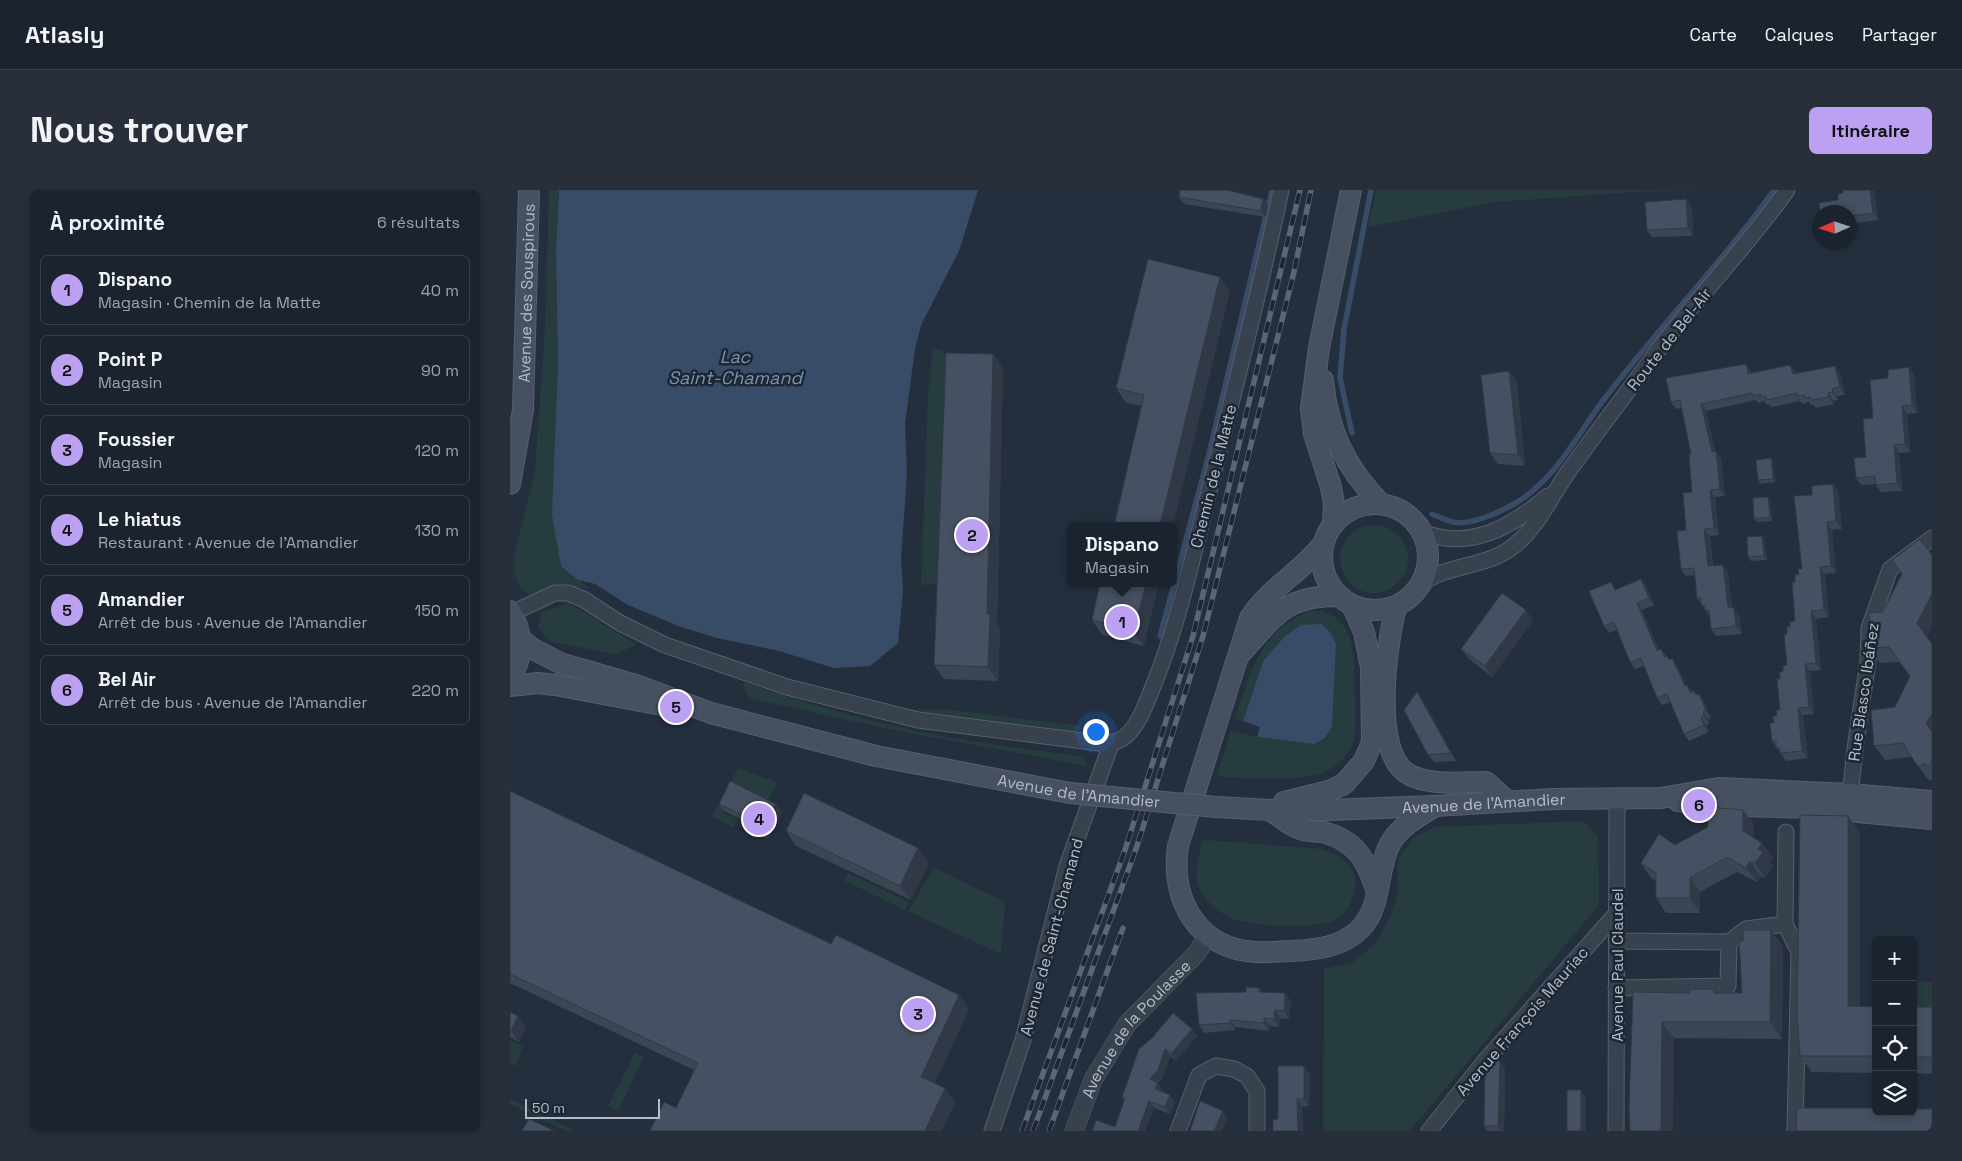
<!DOCTYPE html>
<html lang="fr">
<head>
<meta charset="utf-8">
<style>
	:root { --surface:#1b232e; --page:#282f3a; --text:#f1f3f6; --muted:#a0a4aa; --line:#39404a; --accent:#bca0f2 }
	body { margin:0; font-family:"Space Grotesk",sans-serif; background:var(--page); color:var(--text) }
	.controls { position:absolute; right:15px; bottom:15px; display:grid; overflow:hidden; border-radius:8px; box-shadow:0 2px 8px #0003 }
	.controls button { width:45px; height:45px; display:grid; place-items:center; padding:0; border:0; border-bottom:1px solid var(--line); background:var(--surface); color:var(--text); font:25px sans-serif }
	.compass { position:absolute; left:1302px; top:15px; width:45px; height:45px; border-radius:50%; background:var(--surface); box-shadow:0 2px 8px #0003; rotate:267deg }
	.scale { position:absolute; left:15px; bottom:12px; width:135px; box-sizing:border-box; padding-left:5px; border:2px solid #b4bcc9; border-top:0; font-size:14px; line-height:18px; white-space:nowrap; color:#b4bcc9; -webkit-text-stroke:4px #1d2633; paint-order:stroke }
	.you { position:absolute; left:585px; top:541px; width:18px; height:18px; margin:-12px; border:4px solid #fff; border-radius:50%; background:#1a73e8; box-shadow:0 0 0 8px #1a73e833 }
	.badge { display:grid; place-items:center; width:32px; height:32px; border-radius:50%; background:var(--accent); color:#111; font-size:16px; font-weight:700 }
	.pin { position:absolute; translate:-50% -50%; border:2px solid #fff; box-shadow:0 1px 5px #0006 }
	.popup { position:absolute; left:557px; top:332px; width:110px; height:65px; box-sizing:border-box; display:grid; place-content:center; border-radius:8px; background:var(--surface); filter:drop-shadow(0 1px 4px #0005); font-size:16px; white-space:nowrap; color:var(--muted) }
	.popup b { font-size:19px; color:var(--text) }
	.popup::after { content:''; position:absolute; left:50%; top:100%; margin-left:-10px; border:10px solid transparent; border-top-color:var(--surface) }
	.list { margin:0; padding:0; list-style:none }
	h2 { display:flex; justify-content:space-between; align-items:center; height:65px; margin:0; padding:0 20px; font-size:21px }
	h2 small { font-size:16px; font-weight:400; color:var(--muted) }
	.list li { display:grid; grid-template-columns:32px 1fr auto; gap:15px; align-items:center; box-sizing:border-box; height:70px; margin:0 10px 10px; padding:0 10px; border:1px solid var(--line); border-radius:8px }
	.list b { display:block; font-size:19px; white-space:nowrap }
	.list p { margin:0; font-size:16px; white-space:nowrap; color:var(--muted) }
	.list em { font-size:16px; font-style:normal; color:var(--muted) }
	.icon { flex:none; width:28px; height:28px; fill:none; stroke:currentColor; stroke-width:2; stroke-linecap:round; stroke-linejoin:round }
	.map { position:relative; flex:none; width:1422px; height:941px; overflow:hidden; border-radius:8px }
	header { display:flex; align-items:center; gap:30px; box-sizing:border-box; height:70px; padding:0 25px; background:var(--surface); border-bottom:1px solid var(--line) }
	header strong { font-size:24px }
	nav { display:flex; gap:28px; margin-inline-start:auto; font-size:18px }
	.intro { display:flex; align-items:center; justify-content:space-between; box-sizing:border-box; height:120px; padding:0 30px }
	h1 { margin:0; font-size:35px }
	.button { padding:12px 22px; border-radius:8px; background:var(--accent); color:#111; font-size:18px; font-weight:700 }
	main { display:flex; gap:30px; padding:0 30px }
	aside { flex:1; background:var(--surface); border-radius:8px; box-shadow:0 2px 8px #0003 }
	.map>svg:first-child { display:block }
	.green { fill:#263c3f }
	.water { fill:#394c67 }
	.lines { fill:none; stroke-linecap:round; stroke-linejoin:round }
	.stream { stroke:#394c67; stroke-width:5.5 }
	.minor-casing { stroke:#565f6c; stroke-width:17 }
	.tertiary-casing { stroke:#565f6c; stroke-width:19 }
	.secondary-casing { stroke:#565f6c; stroke-width:22 }
	.minor { stroke:#38414e; stroke-width:15 }
	.tertiary { stroke:#38414e; stroke-width:18 }
	.secondary { stroke:#465061; stroke-width:20 }
	.rail-casing { stroke:#5a6575; stroke-width:5.5 }
	.rail { stroke:#1d2633; stroke-width:4; stroke-dasharray:11; stroke-linecap:butt }
	.secondary-bridge-casing { stroke:#565f6c; stroke-width:22; stroke-linecap:butt }
	.secondary-bridge { stroke:#465061; stroke-width:20 }
	.wall { fill:#3b4654 }
	.shaded-wall { fill:#303945 }
	.building { fill:#455162; stroke:#303945 }
	.labels { text-anchor:middle; stroke-width:5; stroke-linejoin:round; paint-order:stroke }
	.street-label { font-size:16px; fill:#b4bcc9; stroke:#1d2633 }
	.water-label { font-size:18px; font-style:italic; fill:#7c92b1; stroke:#1d2633 }
</style>
</head>
<body>
<header>
<strong>Atlasly</strong>
<nav><a>Carte</a><a>Calques</a><a>Partager</a></nav>
</header>
<div class="intro"><h1>Nous trouver</h1><a class="button">Itinéraire</a></div>
<main>
<aside>
<h2>À proximité<small>6 résultats</small></h2>
<ul class="list">
<li><span class="badge">1</span><div><b>Dispano</b><p>Magasin · Chemin de la Matte</p></div><em>40 m</em></li>
<li><span class="badge">2</span><div><b>Point P</b><p>Magasin</p></div><em>90 m</em></li>
<li><span class="badge">3</span><div><b>Foussier</b><p>Magasin</p></div><em>120 m</em></li>
<li><span class="badge">4</span><div><b>Le hiatus</b><p>Restaurant · Avenue de l'Amandier</p></div><em>130 m</em></li>
<li><span class="badge">5</span><div><b>Amandier</b><p>Arrêt de bus · Avenue de l'Amandier</p></div><em>150 m</em></li>
<li><span class="badge">6</span><div><b>Bel Air</b><p>Arrêt de bus · Avenue de l'Amandier</p></div><em>220 m</em></li>
</ul>
</aside>
<div class="map">
<svg width="1422" height="941" viewBox="0 0 1422 941">
	<rect width="100%" height="100%" fill="#242f3e"/>
	<path class="green" d="M39,0h10l-3,61 5,315 29,23 -33,-5 -27,12 -11,-10 -5,-13 1,-21 20,-82 10,-141z
		M866,0h333l-74,2 -140,10 -127,25z
		M423,159l9,1 12,17 -9,217 -24,1 7,-190z
		M830 369a34 34 0 1 1 68 0a34 34 0 1 1-68 0Z
		M59,413l68,42 -22,9 -63,-12 -14,-14 3,-15z
		M802,420c47,3 42,52 43,87 0,16 3,35 -4,50 -4,9 -12,16 -20,22 -24,14 -86,10 -114,7l14,-46 26,7 57,7 -13,-119 -16,11 -22,25 -20,60 -8,-3c16,-47 25,-89 77,-108z
		M234,492c75,26 154,48 233,60 35,6 71,9 106,15l5,9 -205,-38 -133,-30 -7,-11z
		M435,519l136,17 -3,5 -12,2 -156,-23z
		M228,578l40,15 -11,19 -33,-14 -12,24 15,7 -4,8 -21,-10z
		M1073,631l15,15 1,69 -175,209 -15,17h-86l1,-162 29,-7 21,-17 17,-29 6,-21 1,-36 15,-21 22,-11z
		M696,650l116,9c10,4 19,7 26,16 16,16 4,46 -14,55 -18,10 -89,6 -106,-3 -12,-7 -27,-20 -30,-34 -4,-12 2,-29 4,-42z
		M424,678l71,34 -4,52 -93,-43z
		M338,683l61,29 -4,8 -60,-29z
		M1403,792h19v33h-19z
		M0,850l13,6 -7,20 -6,-2z
		M125,863l9,4 -26,54 -10,-5z
		M0,909l65,32h-9l-56,-27z"/>
	<path class="water" d="M49,0h419l-19,61 -38,74 -6,24 -10,75 2,50 -6,83 2,34 -5,52 -28,23 -36,2 -55,-17 -62,-13 -36,-11 -53,-22 -33,-21 -17,-4 -17,-14 -9,-51 6,-149 -2,-115z
		M811,434l9,8 6,12 -4,82 -7,12 -11,6 -57,-7 3,-10 -17,-6 20,-60 22,-25 16,-11z"/>
	<g class="lines">
		<path class="stream" d="M842,243l-12,-55 4,-49 27,-139
			M922,324c7,3 14,6 21,8 17,4 47,-10 61,-18 40,-23 62,-67 88,-102 55,-73 119,-138 172,-212
			M650,446l48,-178 64,-268"/>
		<g class="minor-casing">
			<path id="minor" d="M912,342c48,19 89,-5 126,-36
				M911,394c28,-21 67,-16 94,-39 22,-18 35,-46 51,-70 29,-41 60,-81 90,-122 41,-56 91,-106 131,-163
				M2,423l43,-20h13l15,6 37,24 45,22 122,42 131,33 173,22c16,2 27,3 38,-9 11,-12 17,-29 23,-44 24,-58 38,-120 53,-181 26,-106 54,-211 76,-318
				M1339,614l7,-63 12,-79 1,-34 21,-59 42,-31
				M1276,642l-1,92 14,28 -4,179
				M1219,752l17,-13 39,-5
				M1106,798l112,-2 1,-44 -112,-1
				M482,941l31,-91 44,-174 44,-122
				M668,941l21,-56 17,-9 18,3 13,7 10,15v40
				M919,941l55,-69 133,-149
				M1106,941l1,-333"/>
		</g>
		<g class="tertiary-casing">
			<g id="tertiary">
				<path id="s1" d="M564,941l19,-51 34,-56 69,-70 13,-20"/>
			</g>
		</g>
		<g class="secondary-casing">
			<g id="secondary">
				<path d="M813,190c5,51 22,87 58,124"/>
				<path id="s2" d="M0,294l13,-74 6,-220"/>
				<circle cx="865" cy="367" r="53"/>
				<path d="M823,333l1,-19 -3,-17 -17,-53 -3,-26 8,-60 32,-158"/>
				<path d="M813,354c-22,29 -52,42 -73,74l-72,228c-8,54 20,104 79,106 11,1 23,-1 34,-1 25,-1 52,-4 70,-23 22,-23 15,-60 30,-86 10,-16 28,-26 44,-36"/>
				<path d="M886,417c-9,35 -26,149 14,168 22,11 51,7 76,7l21,19"/>
				<path d="M0,421c13,20 14,48 0,67"/>
				<path d="M10,449l13,10 27,14 76,22 75,28 165,43"/>
				<path d="M732,462c33,-36 42,-56 96,-56"/>
				<path d="M0,496l28,-3 17,2 112,21"/>
				<path d="M1168,611l21,4 117,3 116,11"/>
				<path d="M774,612l45,-11 15,-7 20,-23 8,-19 -1,-75 -7,-35 -11,-25"/>
				<path id="s3" d="M706,617l54,3h59l106,-4 118,-7 108,-1 58,-10 131,6 82,7"/>
				<path d="M760,620c9,6 19,15 30,19 7,3 15,2 23,3 34,9 44,29 54,60"/>
			</g>
		</g>
		<use href="#minor" class="minor"/>
		<use href="#tertiary" class="tertiary"/>
		<use href="#secondary" class="secondary"/>
		<g class="rail-casing">
			<path id="rail" d="M512,941l103,-281 68,-214 107,-446
				M523,941l104,-285 66,-210 91,-364 17,-82
				M539,941l74,-203"/>
		</g>
		<use href="#rail" class="rail"/>
		<g class="secondary-bridge-casing">
			<g id="secondary-bridge">
				<path id="s4" d="M366,566l194,37 146,14"/>
			</g>
		</g>
		<use href="#secondary-bridge" class="secondary-bridge"/>
	</g>
	<path class="wall" d="M1333,0h31l4,30 -28,4v-12l-12,-12 5,-7z
		M669,7l84,2 5,6 -2,12 -82,-13z
		M1176,9l6,8 1,29 -41,1 -5,-7z
		M720,102l-88,114 -16,-3 -10,-15z
		M483,164l10,15 -6,255 3,4 -2,53 -54,-2 -10,-14z
		M1236,174l5,9 39,-8 6,9 44,-1 5,22 -8,1 1,4 -5,1 1,3 -18,4 -2,-3h-3l-2,-3 -6,2 -3,-3 -28,6 -3,-3 -2,1 -3,-4 -6,2 -2,-3 -50,11 9,40 6,7 4,38 -10,1 4,38 -9,1 3,30 10,-1 5,7 4,36 7,7 3,19 -26,2 -5,-7 -1,-12 -13,-19 -2,-23 -9,1 -5,-7 11,-77 -1,-38 -10,-46 -5,1 -5,-7z
		M1399,177l5,8 3,38 -10,1 3,38 -11,1 3,38 -21,1 -6,-8 -14,1 -5,-7 10,-21 7,-39z
		M999,181l8,12 8,83 -27,-2 -8,-11z
		M1261,268l2,4 2,20 -15,2 -2,-4z
		M1323,294l5,7 4,38 -10,1 4,43 -11,1 4,43 -13,2 5,51 -11,1 4,43 -11,1 5,43 -22,3 -14,-20 2,-18 6,-13v-31l7,-14v-31l3,-7 5,-6v-39l7,-13 10,-74z
		M1258,307l2,4 2,20 -15,1 -3,-3z
		M1254,349l3,21 -16,1 -3,-4z
		M1421,365l-4,82 5,7v135l-3,2 -17,-24 -27,3 -11,-14 21,-39 15,-31 -11,-14 -19,1 -10,-15 13,-36z
		M1131,389l5,7 8,19 -12,5 17,40 2,-1 5,7h1l10,10 9,20 1,-1 5,7 12,9 7,17 -3,1 1,5 -3,1 3,7 -20,9 -5,-7 -13,-32 -9,3 -5,-7 -13,-32 -9,3 -5,-7 -13,-32 -8,3 -5,-7 13,-37z
		M590,393l44,63 -42,-11 -10,-15z
		M1016,420l7,11 -41,56 -23,-18 -8,-10z
		M913,510l33,61 -22,1 -6,-7z
		M0,601l459,218 -35,75 11,4 10,15 -14,28h-291l26,-23 18,-38 -184,-87z
		M209,614l63,8 -14,27 -15,-7 -5,-8 1,-1 -25,-12z
		M1233,620l11,14 -1,14 9,5 11,15 -3,4 3,4 -8,12 -5,-2 -3,6 -20,-10 -37,20v21h-34l-10,-15v-17l-5,-3 -10,-15z
		M1338,626l12,17v173l16,1v66l-64,-1 -12,-16z
		M276,641l132,17 11,15 -18,37 -115,-54z
		M1273,757l-1,92 -108,-1 -41,-46 109,1z
		M749,798l3,4 29,9 -2,18 -9,-1 -1,9 -9,-1 -1,5 -34,-4v3l-31,3 -5,-8z
		M1403,817h19v67l-19,-1z
		M0,822l16,15 -7,15 -9,-5z
		M682,839l5,7 -21,25 -6,-5 -7,21 -5,6 4,7v1l8,4 5,7 -5,12 -16,-6 -9,23h-53l23,-4 9,-26 -2,-4 17,-48z
		M990,871l5,8 -1,62h-17l-3,-5z
		M800,884l-1,32h-7l1,24 4,1h-34l5,-12z"/>
	<path class="shaded-wall" d="M1360,0h4l4,30 -5,-7z
		M753,9l5,6 -2,12 -5,-6z
		M1176,9l6,8 1,29 -5,-8z
		M710,87l10,15 -57,234h-13z
		M483,164l10,15 -6,255 3,4 -2,53 -10,-14 -1,-53z
		M1236,174l5,7 2,10 -5,-7z
		M1280,175l5,7 3,10 -5,-8z
		M1325,176l5,7 5,22 -5,-8z
		M1399,177l5,8 3,38 -5,-8z
		M999,181l8,12 8,83 -7,-11z
		M1322,199l5,7 1,4 -5,-8z
		M1318,203l5,8 1,3 -5,-7z
		M1191,214l5,7 11,46 -1,-6 5,7 4,38 -5,-7z
		M1392,216l5,8 3,38 -5,-8z
		M1384,255l5,8 3,38 -5,-8z
		M1261,268l2,4 2,20 -2,-3z
		M1323,294l5,7 4,38 -6,-8z
		M1200,300l5,7 4,38 -5,-7z
		M1258,307l2,4 2,20 -2,-4z
		M1317,332l5,8 4,43 -5,-7z
		M1194,339l6,7 3,38 -5,-8z
		M1252,346l2,3 3,21 -3,-4z
		M1213,375l5,7 5,43 -5,-8z
		M1310,377l5,7 4,43 -5,-7z
		M1131,389l5,7 8,19 -5,-7z
		M636,393h13l-15,63 -10,-15z
		M1422,404v34l-5,9 -10,-14z
		M1127,413l5,7 20,48 -5,-7z
		M1224,418l5,7 3,19 -6,-8z
		M1016,420l7,11 -41,56 -7,-11z
		M1301,421l5,8 5,51 -5,-7z
		M1162,468l5,8 13,28 -5,-8z
		M1295,474l5,7 4,43 -5,-7z
		M907,502l6,8 33,61 -5,-8z
		M1189,504l5,7 7,17 -5,-7z
		M1288,518l5,7 5,43 -6,-7z
		M1193,522l5,7 1,5 -5,-8z
		M1422,524v18l-6,-9z
		M1191,528l5,7 3,7 -5,-7z
		M266,614l6,8 -14,27 -5,-7z
		M1233,620l11,14 -1,22 -10,-15z
		M1338,626l12,17v190l-12,-17z
		M1252,653l11,15 -3,4 3,4 -8,12 -10,-15 3,-14z
		M408,658l11,15 -18,37 -11,-14z
		M1240,671l10,15 -3,6 -11,-14z
		M1180,688l10,14v21l-10,-15z
		M1261,740l12,17 -1,92 -12,-17z
		M775,803l6,8 -2,18 -5,-8z
		M449,805l10,14 -38,82 -10,-14z
		M765,820l5,8 -1,9 -5,-8z
		M8,826l8,11 -7,15 -8,-12z
		M754,828l6,8 -1,5 -5,-8z
		M720,830l5,7v3l-5,-7z
		M1152,832l12,16 -1,93h-12z
		M682,839l5,7 -21,25 -5,-7z
		M655,859l5,7 -7,21 -9,9 -4,-7z
		M990,871l5,8 -1,62h-2l-4,-5z
		M794,876l6,8 -1,32 -5,-7z
		M648,893l4,7 -2,6 -5,-7z
		M435,898l10,15 -14,28h-16z
		M1071,900l5,7v34h-5z
		M660,905l5,7 -5,12 -5,-7z
		M787,909l5,7 1,25h-5z
		M639,911l5,7 -9,23h-7z
		M713,921l5,7 -6,13h-8z"/>
	<path class="building" d="M670,0h47l36,9 -2,12 -82,-14z
		M1333,0h27l3,23 -23,3v-4h-30l-1,-9 19,-3v-6l5,-1z
		M1176,9l2,29 -41,2 -2,-28z
		M638,69l72,18 -60,249h-46l30,-131 -28,-7z
		M436,163l47,1 -6,260h3l-2,53 -54,-2z
		M1236,174l2,10 42,-9 3,9 42,-8 5,21 -8,2 1,3 -5,1 1,4 -18,3 -1,-3 -4,1 -1,-3 -8,1v-3l-30,7 -1,-4 -4,1 -1,-3 -8,2 -1,-3 -51,11 11,48 4,-1 4,38 -10,1 4,38 -10,1 4,37 15,-1 5,42 6,1 2,18 -25,3 -2,-19h-4v-5h-4v-7h-4l-3,-30 -13,1 -4,-38 9,-1 -3,-37 9,-1 -3,-38h2l-11,-54 -9,2 -5,-24z
		M1399,177l3,38 -10,1 3,38 -11,1 3,38 -21,2 -1,-9 -19,2 -2,-20 12,-1 -3,-38 10,-1 -3,-38 18,-2v-8z
		M999,181l9,84 -28,-2 -9,-78z
		M1261,268l2,21 -15,1 -2,-20z
		M1323,294l3,37 -9,1 4,44 -11,1 4,43 -13,1 5,52 -11,1 4,43 -11,1 4,43 -22,2v-5h-4v-7h-4l-2,-18h4l-1,-7h4l-1,-6h4l-3,-31h3v-7l3,-1v-5l4,-1 -3,-30 3,-1v-7h3v-5l5,-1 -3,-39h3v-7l4,-1 -1,-5h4l-8,-73 18,-1v-9z
		M1258,307l2,20 -16,2 -1,-21z
		M1252,346l2,20 -16,1 -1,-20z
		M1410,349l12,16v39l-15,29 15,21v70l-6,9 6,9v31l-5,3 -2,-3 -7,4 -15,-24 -29,3 -3,-36 24,-3 15,-31 -21,-29 -19,1 -1,-35 14,-1 19,-38 -10,-14z
		M1131,389l8,19 -12,5 20,48 4,-2 3,8 3,-1 2,4 3,-2 13,28 2,-1 3,8 4,-2 2,4 3,-1 7,17 -3,1 1,4 -3,2 3,7 -20,9 -17,-40 -10,4 -16,-40 -11,4 -16,-40 -10,4 -15,-35 22,-9 4,8z
		M590,393h46l-12,48 -42,-11z
		M992,403l24,17 -41,56 -24,-17z
		M907,502l34,61 -23,2 -24,-45z
		M220,591l46,23 -13,28 -15,-8 3,-5 -32,-15z
		M0,601l321,153 5,-9 123,60 -38,82 24,11 -20,43h-275l14,-29 12,6 22,-45 -188,-89z
		M294,603l114,55 -18,38 -114,-55z
		M1198,617l35,3v21l19,12 -4,6 5,3 -8,11 -5,-2 -4,7 -19,-11 -37,21v20h-34v-25l-15,-10 18,-29 16,11 33,-18z
		M1290,625l48,1v190l28,1v49h-76l-3,-40z
		M1233,740h28l-1,92h-108l-1,109h-31l-1,-25 4,-114 57,1v-4h24v4h28l-3,-52h4z
		M736,797l13,1v4l26,1 -1,18 -9,-1 -1,9 -10,-1v5l-34,-3v3l-31,2 -3,-32 50,-1z
		M1403,817h19v50h-19z
		M0,822l8,4 -7,14h-1z
		M663,823l19,16 -21,25 -6,-5 -7,21 -8,9 8,4 -3,6 15,6 -5,12 -16,-6 -11,30h-46l4,-11 19,7 10,-29 -3,-1 17,-48 13,-11z
		M990,871l-2,65h-14l1,-64z
		M768,876h26v33h-7l1,32h8h-33v-11l5,-1z
		M1057,900h14v41h-14z
		M690,911l23,10 -9,20h-24z
		M1287,918h79v4h37v-3h19v22h-136z
		M19,929l26,12h-33z"/>
	<g class="labels">
		<g class="street-label">
			<text dy="6" stroke="none"><textPath href="#s2" startOffset="192">Avenue des Souspirous</textPath></text>
			<text transform="translate(1159 149) rotate(-52)" y="6">Route de Bel-Air</text>
			<text transform="translate(703 286) rotate(-76)" y="6">Chemin de la Matte</text>
			<text transform="translate(1353 502) rotate(-82)" y="6">Rue Blasco Ibáñez</text>
			<text dy="6" stroke="none"><textPath href="#s4" startOffset="206">Avenue de l'Amandier</textPath></text>
			<text dy="6" stroke="none"><textPath href="#s3" startOffset="268">Avenue de l'Amandier</textPath></text>
			<text transform="translate(541 747) rotate(-75)" y="6">Avenue de Saint-Chamand</text>
			<text transform="translate(1107 775) rotate(-90)" y="6">Avenue Paul Claudel</text>
			<text transform="translate(1012 831) rotate(-49)" y="6">Avenue François Mauriac</text>
			<text dy="6" stroke="none"><textPath href="#s1" startOffset="121">Avenue de la Poulasse</textPath></text>
		</g>
		<g class="water-label">
			<text x="225" y="173">Lac<tspan x="225" dy="21">Saint-Chamand</tspan></text>
		</g>
	</g>
</svg>
<div class="controls">
<button>+</button>
<button>−</button>
<button><svg class="icon" aria-label="locate" viewBox="0 0 24 24"><circle cx="12" cy="12" r="6"/><path d="M12 2v4M12 18v4M2 12h4M18 12h4"/></svg></button>
<button><svg class="icon" aria-label="layers" viewBox="0 0 24 24"><path d="M12 4l9 5-9 5-9-5zM3 14l9 5 9-5"/></svg></button>
</div>
<svg class="compass" viewBox="-18 -18 36 36"><path d="M0-13l5 13h-10z" fill="#e53935"/><path d="M0 13l5-13h-10z" fill="#a0a4aa"/></svg>
<div class="scale">50 m</div>
<div class="you"></div>
<div class="pin badge" style="left:612px;top:432px">1</div>
<div class="popup"><b>Dispano</b>Magasin</div>
<div class="pin badge" style="left:462px;top:345px">2</div>
<div class="pin badge" style="left:408px;top:824px">3</div>
<div class="pin badge" style="left:249px;top:629px">4</div>
<div class="pin badge" style="left:166px;top:517px">5</div>
<div class="pin badge" style="left:1189px;top:615px">6</div>
</div>
</main>
</body>
</html>
